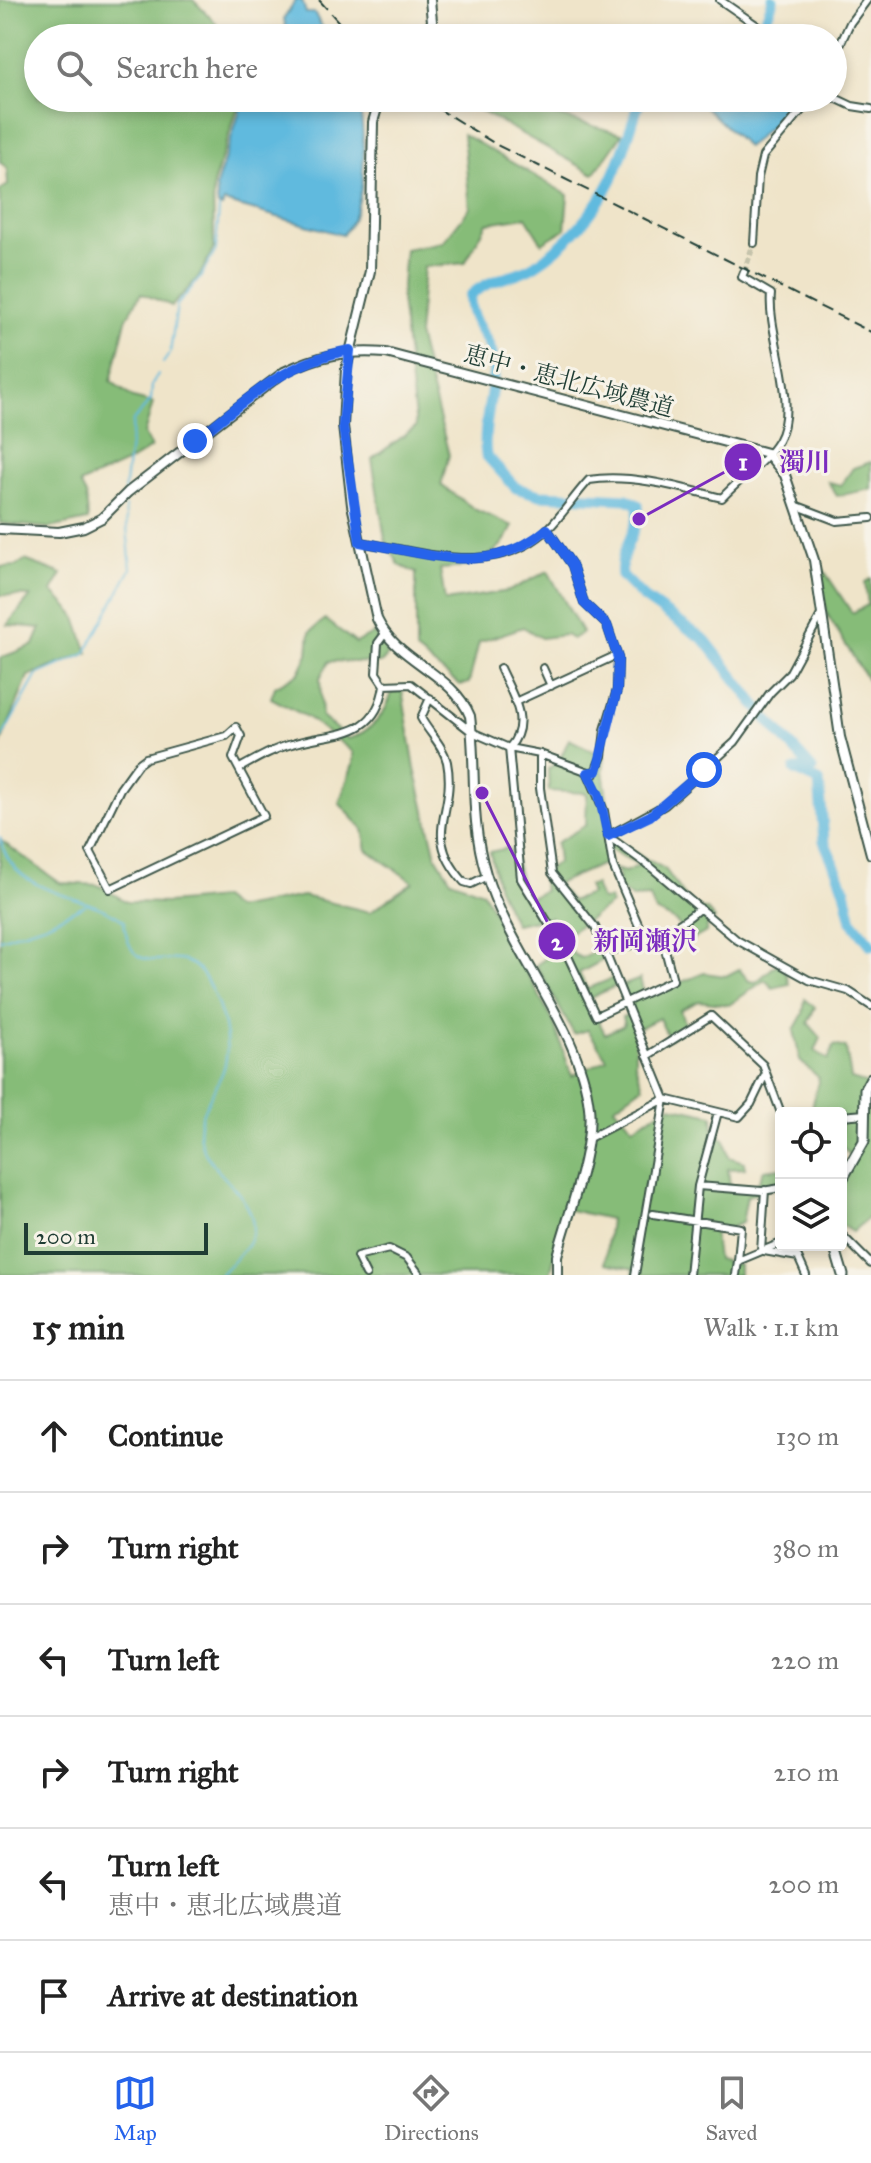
<!DOCTYPE html>
<html lang="en">
<head>
<meta charset="utf-8">
<style>
	:root { --surface:#fff; --page:#f2f2f2; --text:#222; --muted:#767676; --line:#e0e0e0; --accent:#2563eb }
	body { margin:0; font-family:"IM FELL Great Primer","Noto Serif JP",serif; background:var(--page); color:var(--text) }
	.controls { position:absolute; right:24px; bottom:24px; display:grid; overflow:hidden; border-radius:8px; box-shadow:0 4px 12px #0003 }
	.controls button { width:72px; height:72px; display:grid; place-items:center; padding:0; border:0; border-bottom:2px solid var(--line); background:var(--surface); color:var(--text); font:40px sans-serif }
	.scale { position:absolute; left:24px; bottom:20px; width:184px; box-sizing:border-box; padding-left:8px; border:4px solid #1f3d34; border-top:0; font-size:22px; line-height:28px; white-space:nowrap; color:#1f3d34; -webkit-text-stroke:6px #f7f3e8; paint-order:stroke }
	.stop { position:absolute; width:24px; height:24px; margin:-18px; border:6px solid #2563eb; border-radius:50%; background:#fff }
	.stop.end { background:#2563eb; border-color:#fff; box-shadow:0 2px 8px #0008 }
	.list { margin:0; padding:0; list-style:none }
	h2 { display:flex; justify-content:space-between; align-items:center; height:104px; margin:0; padding:0 32px; font-size:34px }
	h2 small { font-size:26px; font-weight:400; color:var(--muted) }
	.list li { display:grid; grid-template-columns:52px 1fr auto; gap:24px; align-items:center; box-sizing:border-box; height:112px; padding:0 32px; border-top:2px solid var(--line) }
	.list b { display:block; font-size:30px; white-space:nowrap }
	.list p { margin:0; font-size:26px; white-space:nowrap; color:var(--muted) }
	.list em { font-size:26px; font-style:normal; color:var(--muted) }
	.icon { flex:none; width:44px; height:44px; fill:none; stroke:currentColor; stroke-width:2; stroke-linecap:round; stroke-linejoin:round }
	.map { position:relative; flex:none; width:871px; height:1275px; overflow:hidden }
	.search { position:absolute; background:var(--surface); box-shadow:0 4px 12px #0003; left:24px; right:24px; top:24px; height:88px; display:flex; align-items:center; gap:20px; box-sizing:border-box; padding:0 28px; border-radius:44px; color:var(--muted); font-size:30px }
	.sheet { height:776px; background:var(--surface) }
	nav { display:flex; justify-content:space-around; align-items:center; box-sizing:border-box; height:112px; border-top:2px solid var(--line); background:var(--surface); font-size:22px; color:var(--muted) }
	nav a { display:grid; justify-items:center; gap:4px }
	nav .on { color:var(--accent) }
	.map>svg:first-child { display:block }
	.forest { fill:#86bc78; stroke:#527c56; stroke-width:2 }
	.water { fill:#61bade; stroke:#407c89; stroke-width:2 }
	.lines { fill:none; stroke-linecap:round; stroke-linejoin:round }
	.stream { stroke:#61bade; stroke-width:2 }
	.river { stroke:#61bade; stroke-width:11 }
	.minor-tunnel { stroke:#c5c3ab; stroke-width:6; stroke-dasharray:6 3; stroke-linecap:butt }
	.minor-casing { stroke:#3e564a; stroke-width:10 }
	.tertiary-casing { stroke:#3e564a; stroke-width:12 }
	.secondary-casing { stroke:#3e564a; stroke-width:13 }
	.minor { stroke:#fff; stroke-width:6 }
	.tertiary { stroke:#fff; stroke-width:8 }
	.secondary { stroke:#fff; stroke-width:9 }
	.rail { stroke:#1f3d34; stroke-width:2; stroke-dasharray:12 6; stroke-linecap:butt }
	.route { stroke:#2563eb; stroke-width:10 }
	.labels { text-anchor:middle; stroke-width:6; stroke-linejoin:round; paint-order:stroke }
	.street-label { font-size:24px; fill:#1f3d34; stroke:#f7f3e8 }
	.leader { fill:none; stroke:#7b2cbf; stroke-width:3 }
	.callout-dot { fill:#7b2cbf; stroke:#f7f3e8; stroke-width:3 }
	.mark-label { font-size:24px; text-anchor:middle; font-weight:bold; fill:#fff }
	.callout-label { font-size:26px; text-anchor:middle; font-weight:bold; fill:#7b2cbf; stroke:#f7f3e8; stroke-width:6; stroke-linejoin:round; paint-order:stroke }
</style>
</head>
<body>
<div class="map">
<svg width="871" height="1275" viewBox="0 0 871 1275">
	<rect width="100%" height="100%" fill="#f7f3e8"/>
	<filter id="ink" filterUnits="userSpaceOnUse"><feTurbulence type="fractalNoise" baseFrequency=".0125" numOctaves="2"/><feDisplacementMap in="SourceGraphic" scale="16" xChannelSelector="R" yChannelSelector="G"/><feConvolveMatrix kernelMatrix="1 2 1 2 8 2 1 2 1" color-interpolation-filters="sRGB"/></filter>
	<filter id="wash" filterUnits="userSpaceOnUse"><feTurbulence type="fractalNoise" baseFrequency=".006" numOctaves="4" result="noise"/><feDisplacementMap in="SourceGraphic" scale="32" xChannelSelector="R" yChannelSelector="G"/><feGaussianBlur stdDeviation="1.8" result="paint"/><feColorMatrix in="noise" values="0 0 0 0 0 0 0 0 0 0 0 0 0 0 0 0 0 1.4 0 .05"/><feComposite in="paint" operator="in"/></filter>
	<g filter="url(#wash)">
		<rect width="100%" height="100%" fill="#efe4c9"/>
		<path class="forest" d="M0,0h193l22,22 9,16h-186v60h203l-28,87 1,63 -15,29 -27,29 -31,-13 -15,27 -15,61 22,17 20,5 -9,31 7,13c-20,17 -46,24 -71,37l6,11 2,25 -38,8 -50,-5v-333l8,-5 -1,-17 -7,-6z
			M487,98h44l20,16 71,20 -28,40 -115,-64z
			M463,134l105,61 -3,34 -23,14 -16,-26 -39,6 -22,40 -41,4 -6,68 31,120 -8,30 35,25 37,16c-14,31 -40,42 -73,43l5,32 64,-10 39,-20 34,62 -10,6 -7,-4 -24,3 -18,-11 -44,15 -10,41 -9,2 -44,-34v-78l-17,-8 -14,-26 -13,-80 44,-32 -15,-128 4,-50 38,-7 27,-34z
			M871,462v27l-34,7 -9,-14 13,3 12,-17z
			M25,560l37,14 -10,17 23,24 13,38 -60,23 -28,70v-88l34,-13 7,-17 -34,-3 24,-29 -31,-1v-28l16,-1z
			M817,567l6,2 29,44 16,-8 -3,-23 6,-3v107l-44,-72z
			M325,619l31,24 18,-10 14,22 -7,8 -52,-2 -9,18 2,38 26,22c22,-7 38,-24 44,-47l10,-2 13,79 21,87 15,24 32,12 70,129 19,55 35,-17 -19,-29 -14,4 -38,-69 23,-16 -8,-32 -36,7 -17,-36 -8,-36 17,-4 7,6 11,46 19,-9 -3,-18 17,-11 -2,-19 30,-18 1,-32 -38,-2 -1,-22 11,-8 10,-22 36,18 -2,13 10,71 52,28 27,37 15,4 8,9 -7,4 -2,9 -14,8 -17,-19 -20,-10 -5,-14 -18,1 -15,-11 2,-12 -4,-6 10,3 15,-7 -32,-16 -3,4 5,8 -54,23 15,17 20,-7 -3,-8 7,-1 6,15 8,-1 2,5 -46,32 8,18 8,4 20,-9 4,10 -26,14 8,16 26,-11 3,8 -28,13 17,35 19,-9 -2,-8 6,-2 -6,-29 18,-7 5,18 59,-24 22,3 13,-7 10,12 7,1 21,-18 9,8 3,12 -16,4 -8,-8 -36,25 -30,-4 -19,9 6,18 -17,11 -10,-21 -24,12v34l8,22 -29,21 19,20 37,-21 43,9 1,17 11,8 4,17 15,5 1,6 -17,1 2,17 27,-1 7,-15 17,-2v18l-34,10 -5,27 -28,11 3,25 22,6v10h-106l1,-6 -29,-6 5,-44 -45,-10 -15,66h-550v-435l60,43 38,2 29,17 41,1 53,-5 14,11 68,-13 67,16 43,-30 -46,-32 -4,-21 -24,-26 14,-39v-12l-46,-35 -36,-19 4,-11 24,-14 9,-19 2,-22z
			M805,999l10,8 -7,16 13,15 -6,13 13,9 6,-15 12,3 5,31 20,6v130l-19,17 -11,-7v-57l10,-11 -10,-13v-31h-30l8,-35 -19,-17 -6,-31 9,-16z"/>
		<path class="water" d="M296,0h6l4,13h8l15,25h-42l-3,-20z
			M244,98h114c7,36 12,108 -16,137l-118,-33 -2,5 -4,-1 -2,-20z
			M696,98h105l-54,49z"/>
		<g class="lines">
			<path class="stream" d="M163,363l7,-10 7,-48 23,-27 16,-28 3,-42
				M124,492l9,-71 18,-21 1,-15 6,-11
				M0,741l37,-66 48,-21 46,-85 -6,-62
				M0,837c13,62 84,54 124,84 8,75 57,8 84,62 13,25 25,60 15,88 -8,21 -28,44 -23,68 7,34 51,51 53,87 1,19 -22,36 -33,49
				M0,939l46,-15 39,-19"/>
			<path class="river" d="M759,38l14,-38
				M641,98c-10,26 -17,56 -29,81 -16,32 -46,67 -77,86 -22,14 -45,12 -65,31 -2,25 16,36 22,58 7,24 -11,69 -6,101l30,33 24,7 87,4 11,6c3,26 -20,43 -16,71l22,22 61,42 61,78 46,51 -17,1 24,11 5,60 21,49 7,31 19,24"/>
		</g>
	</g>
	<g filter="url(#ink)">
		<g class="lines">
			<path class="minor-tunnel" d="M744,272l10,-29"/>
			<g class="minor-casing">
				<path id="minor" d="M720,0l55,38
					M833,60l17,-37 17,-23
					M833,97l19,9 19,3
					M754,243l4,-66 5,-21 49,-58
					M795,505l42,16 34,-3
					M360,542c64,10 136,37 189,-14 14,-14 26,-33 40,-48 41,-7 93,8 133,18 17,-19 43,-35 56,-57 22,-38 -11,-107 -7,-147l-29,-17 2,-5
					M500,668c12,27 32,54 9,80l12,131 44,71 31,66 77,-36 -12,-46
					M543,668l8,18
					M384,685l27,-1 61,48 37,16 31,6 54,20 8,-18 3,-26 12,-40 1,-32 -11,-33 -23,-22 -12,-38 -25,-36
					M384,685l-8,-12 2,-30 6,-8
					M430,698l-9,20c8,15 22,27 26,44 10,52 -27,71 17,120l7,2 16,-8
					M515,702l102,-47
					M236,727l5,9 -8,22 31,58 -154,73 -20,-38 30,-62 18,-25 8,-6 80,-22z
					M540,754v34l12,85 43,54 70,172 -30,176
					M240,768c16,-9 33,-19 52,-24 41,-13 84,-3 92,-59
					M588,773l16,38 9,55 32,74
					M608,836l44,32 85,72 72,40 39,11 23,15
					M608,836l57,-31 70,-63 35,-49 19,-19 33,-61
					M605,953c38,-12 65,-18 95,-45
					M647,1056l64,-40 52,49 18,48
					M841,1116l24,-2
					M587,1139l78,-40 74,18 12,-13 15,-31
					M698,1186l64,5 19,-3
					M653,1214l88,14 -3,33
					M841,1234l30,30
					M761,1251l4,-61
					M764,1251l34,6 8,18
					M366,1275l-9,-18 32,-8 18,9 13,17
					M689,1275l9,-89 20,-74
					M736,1275l2,-14 43,-18"/>
			</g>
			<g class="tertiary-casing">
				<path id="tertiary" d="M426,38l6,-17 -2,-21
					M380,98l-7,24 -3,149 -24,98 -3,57 9,79 25,114c20,43 75,53 93,97 7,57 -1,101 16,158 24,79 94,153 103,233 5,42 -21,107 -32,149v19
					M0,529l59,3 25,-5 18,-9 26,-26 156,-120c35,-17 63,-22 102,-19l381,100 18,22 29,85 26,177 31,117"/>
			</g>
			<g class="secondary-casing">
				<path id="secondary" d="M841,1181l23,-40 1,-52 6,-11
					M834,1245l9,30"/>
			</g>
			<use href="#minor" class="minor"/>
			<use href="#tertiary" class="tertiary"/>
			<use href="#secondary" class="secondary"/>
			<path class="rail" d="M319,0l34,38
				M421,98l76,47 374,187"/>
		</g>
	</g>
	<g class="lines" filter="url(#ink)">
		<path class="route" d="M195,441c48,-40 92,-80 155,-91l-7,76 17,116c67,11 129,37 187,-13l25,36 12,38 23,22 11,33 -1,32 -20,81 -9,2 11,22 9,41 42,-20 54,-46"/>
	</g>
	<g class="labels">
		<g class="street-label">
			<text transform="translate(569 381) rotate(15)" y="8">恵中・恵北広域農道</text>
		</g>
	</g>
	<path class="leader" d="M639 519L743 462M482 793L557 941"/>
	<g class="callout-dot">
		<circle cx="639" cy="519" r="8"/>
		<circle cx="482" cy="793" r="8"/>
		<circle cx="743" cy="462" r="20"/>
		<circle cx="557" cy="941" r="20"/>
	</g>
	<g class="mark-label">
		<text x="743" y="470">1</text>
		<text x="557" y="950">2</text>
	</g>
	<g class="callout-label">
		<text x="805" y="471">濁川</text>
		<text x="645" y="950">新岡瀬沢</text>
	</g>
</svg>
<div class="controls">
<button><svg class="icon" aria-label="locate" viewBox="0 0 24 24"><circle cx="12" cy="12" r="6"/><path d="M12 2v4M12 18v4M2 12h4M18 12h4"/></svg></button>
<button><svg class="icon" aria-label="layers" viewBox="0 0 24 24"><path d="M12 4l9 5-9 5-9-5zM3 14l9 5 9-5"/></svg></button>
</div>
<div class="scale">200 m</div>
<div class="stop" style="left:704px;top:770px"></div>
<div class="stop end" style="left:195px;top:441px"></div>
<div class="search"><svg class="icon" aria-label="search" viewBox="0 0 24 24"><circle cx="10" cy="10" r="6"/><path d="M15 15l6 6"/></svg>Search here</div>
</div>
<section class="sheet">
<h2>15 min<small>Walk · 1.1 km</small></h2>
<ul class="list">
<li><svg class="icon" aria-label="ahead" viewBox="0 0 24 24"><path d="M12 20V5M6 11l6-6 6 6"/></svg><div><b>Continue</b></div><em>130 m</em></li>
<li><svg class="icon" aria-label="right" viewBox="0 0 24 24"><path d="M7 20v-9h11M14 6l5 5-5 5"/></svg><div><b>Turn right</b></div><em>380 m</em></li>
<li><svg class="icon" aria-label="left" viewBox="0 0 24 24"><path d="M17 20v-9H6M10 6l-5 5 5 5"/></svg><div><b>Turn left</b></div><em>220 m</em></li>
<li><svg class="icon" aria-label="right" viewBox="0 0 24 24"><path d="M7 20v-9h11M14 6l5 5-5 5"/></svg><div><b>Turn right</b></div><em>210 m</em></li>
<li><svg class="icon" aria-label="left" viewBox="0 0 24 24"><path d="M17 20v-9H6M10 6l-5 5 5 5"/></svg><div><b>Turn left</b><p>恵中・恵北広域農道</p></div><em>200 m</em></li>
<li><svg class="icon" aria-label="arrive" viewBox="0 0 24 24"><path d="M6 21V4h12l-3 4 3 4H6"/></svg><div><b>Arrive at destination</b></div></li>
</ul>
</section>
<nav>
<a class="on"><svg class="icon" aria-label="map" viewBox="0 0 24 24"><path d="M3 6l6-2 6 2 6-2v14l-6 2-6-2-6 2zM9 4v14M15 6v14"/></svg>Map</a>
<a><svg class="icon" aria-label="directions" viewBox="0 0 24 24"><path d="M12 3l9 9-9 9-9-9zM9 14v-3h6M13 9l2 2-2 2"/></svg>Directions</a>
<a><svg class="icon" aria-label="saved" viewBox="0 0 24 24"><path d="M7 4h10v16l-5-4-5 4z"/></svg>Saved</a>
</nav>
</body>
</html>
